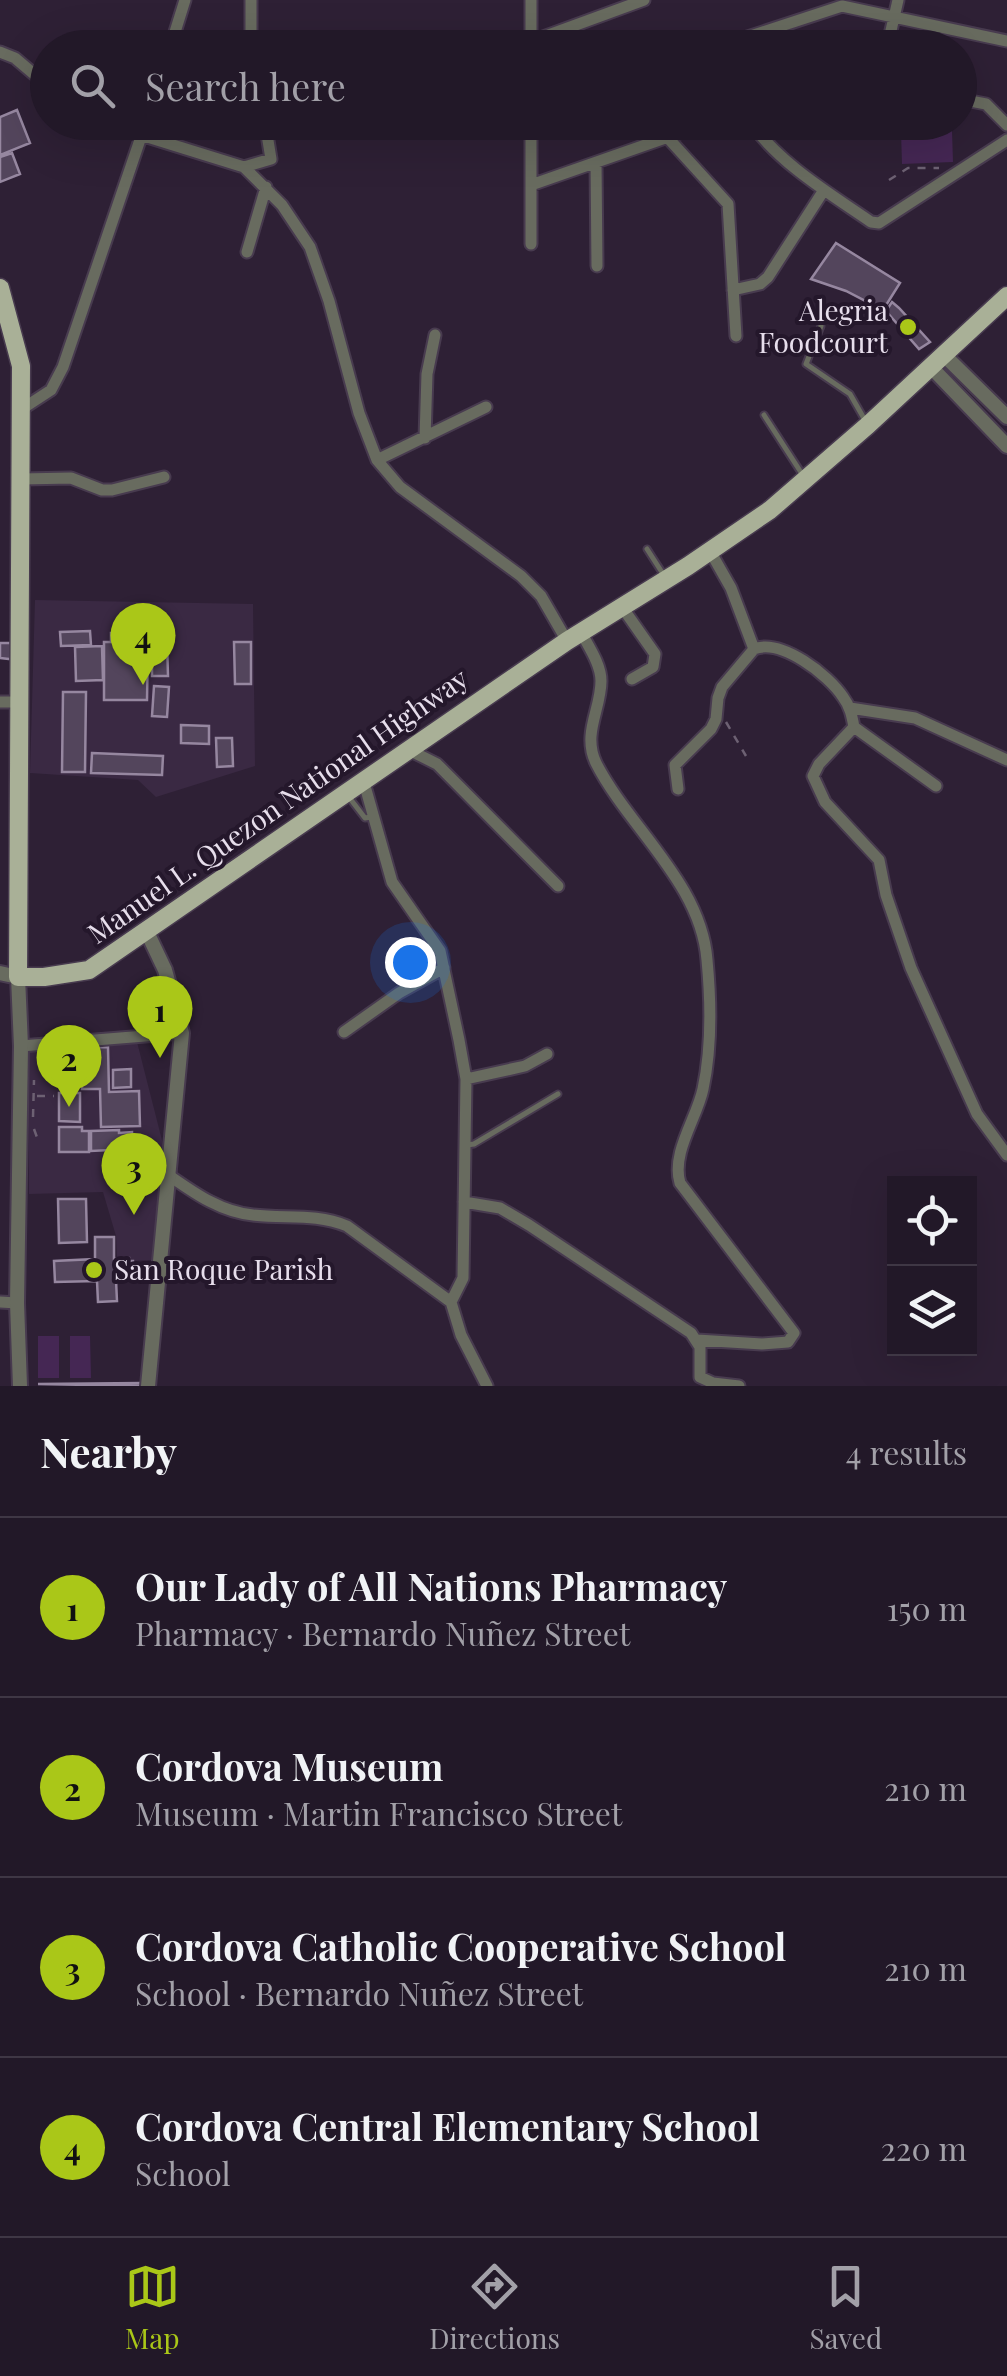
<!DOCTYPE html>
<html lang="en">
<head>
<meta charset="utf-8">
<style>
	:root { --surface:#221828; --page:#2e2534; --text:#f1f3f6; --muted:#a2a0a8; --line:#3f3745; --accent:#aac718 }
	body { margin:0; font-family:"Playfair Display",serif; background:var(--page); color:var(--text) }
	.controls { position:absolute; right:30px; bottom:30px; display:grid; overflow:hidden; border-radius:0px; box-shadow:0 10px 40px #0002 }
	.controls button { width:90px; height:90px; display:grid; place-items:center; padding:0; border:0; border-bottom:2px solid var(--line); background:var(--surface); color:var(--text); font:50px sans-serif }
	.you { position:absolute; left:410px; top:962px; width:35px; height:35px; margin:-25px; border:8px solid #fff; border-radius:50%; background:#1a73e8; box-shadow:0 0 0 15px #1a73e833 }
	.badge { display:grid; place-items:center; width:65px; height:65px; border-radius:50%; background:var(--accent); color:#111; font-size:32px; font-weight:700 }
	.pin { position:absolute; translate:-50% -82px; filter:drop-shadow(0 2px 5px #0008) }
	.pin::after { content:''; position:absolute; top:52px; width:35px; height:30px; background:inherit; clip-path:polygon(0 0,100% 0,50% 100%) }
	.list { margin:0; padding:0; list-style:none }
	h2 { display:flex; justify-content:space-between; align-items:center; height:130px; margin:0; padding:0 40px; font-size:42px }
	h2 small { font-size:32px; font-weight:400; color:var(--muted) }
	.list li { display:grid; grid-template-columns:65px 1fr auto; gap:30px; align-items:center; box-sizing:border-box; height:180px; padding:0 40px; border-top:2px solid var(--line) }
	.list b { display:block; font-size:38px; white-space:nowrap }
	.list p { margin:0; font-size:32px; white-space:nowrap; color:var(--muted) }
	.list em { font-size:32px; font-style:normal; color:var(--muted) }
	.icon { flex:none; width:55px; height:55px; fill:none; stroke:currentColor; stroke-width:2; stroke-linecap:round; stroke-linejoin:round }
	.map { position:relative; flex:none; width:1007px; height:1386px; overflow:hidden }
	.search { position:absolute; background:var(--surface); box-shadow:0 10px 40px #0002; left:30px; right:30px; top:30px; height:110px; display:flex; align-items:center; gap:25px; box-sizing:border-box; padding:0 35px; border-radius:55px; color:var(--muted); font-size:38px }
	.sheet { height:850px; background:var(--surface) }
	nav { display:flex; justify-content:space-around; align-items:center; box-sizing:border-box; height:140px; border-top:2px solid var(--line); background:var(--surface); font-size:28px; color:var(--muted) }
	nav a { display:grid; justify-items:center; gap:5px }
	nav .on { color:var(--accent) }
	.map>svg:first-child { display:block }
	.built { fill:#3a2943 }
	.green { fill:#452754 }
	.building { fill:#53455c; stroke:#9687a0; stroke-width:2.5 }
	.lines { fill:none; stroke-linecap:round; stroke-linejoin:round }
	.service-casing { stroke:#483b4f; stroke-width:9 }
	.minor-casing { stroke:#483b4f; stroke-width:15 }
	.tertiary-casing { stroke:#483b4f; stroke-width:18 }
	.primary-casing { stroke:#483b4f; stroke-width:21 }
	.path { stroke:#6d6173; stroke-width:2.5; stroke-dasharray:8 8; stroke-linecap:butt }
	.service { stroke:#686b5f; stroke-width:5 }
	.minor { stroke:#686b5f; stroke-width:11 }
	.tertiary { stroke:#686b5f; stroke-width:14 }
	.primary { stroke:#a9b097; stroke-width:18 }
	.poi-dot { fill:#aac718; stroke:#24172b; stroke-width:4 }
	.labels { text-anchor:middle; stroke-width:8; stroke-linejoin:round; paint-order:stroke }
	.poi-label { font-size:28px; fill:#e7deec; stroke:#24172b; text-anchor:end }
	.street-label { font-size:28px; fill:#e7deec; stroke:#24172b }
</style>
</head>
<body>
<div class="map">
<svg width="1007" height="1386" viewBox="0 0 1007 1386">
	<rect width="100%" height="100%" fill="#2e2035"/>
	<path class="built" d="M35,600l218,4 2,162 -99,31 -18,-17 -108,-7z
		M137,1042l28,110 -12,108 -23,1v-4l-13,1 -1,-22 -13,-44 -74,2 -1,-145z"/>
	<path class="green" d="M952,131l1,31 -51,2 -1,-32z
		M38,1336h21v42h-21z
		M70,1336h20l1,42h-21z"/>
	<path class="building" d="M17,110l13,33 -30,12v-38z
		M12,153l8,21 -20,8v-25z
		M836,243l64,40 -17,27 -37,-19 -35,-12z
		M892,302l7,6 31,34 -11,7 -33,-38z
		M90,631l1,14 -30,1 -1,-14z
		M111,633h25v9h12l-1,58h-43v-58h7z
		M167,642l1,34h-16v-33z
		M234,642h17v42h-16z
		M0,643h18v17l-18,-2z
		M102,646l1,34 -27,1 -1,-34z
		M154,686l15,1 -2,30 -15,-1z
		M63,692h23l-1,80h-23z
		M181,725l28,1v18l-28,-1z
		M216,738h16l1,28 -16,1z
		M92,753l71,3 -1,19 -71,-2z
		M108,1047l1,45 30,-1 1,35 -39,1 -1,-38h-18v-41z
		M131,1069v18l-18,1v-18z
		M59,1093h21v29l-21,-1z
		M59,1127h23v4h7v21h-30z
		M119,1130v3l13,-1v17l-41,2v-20z
		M58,1199h28l1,43 -28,1z
		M95,1237h19v22l15,-1v3h4l1,18 -18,1 1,21 -19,1 -1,-21 -42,1 -1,-21 41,-2z
		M141,1383v3l-103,-2z"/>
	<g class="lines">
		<g class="service-casing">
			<path id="service" d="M821,326l-15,38 44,30 16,28
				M764,415l40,62
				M647,549l18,28
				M348,796l17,22 6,-1
				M467,1145l7,-1 84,-50"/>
		</g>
		<g class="minor-casing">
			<path id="minor" d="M251,0v48
				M531,0v46
				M170,48l15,-48
				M513,48l131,-48
				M714,48l128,-42 165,35
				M887,48l11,-48
				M0,52l15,6 33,28
				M960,99l26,5 21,21
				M99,122l145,45 38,38 28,42 19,54 30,112 18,47 23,27 121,89 20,20 26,45
				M531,122v122
				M750,122c30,42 79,71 121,100l8,1 128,-83
				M668,138l60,66 8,132
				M596,163l1,103
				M244,167l27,-8 -6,-37
				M531,185l180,-63
				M247,252l19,-65
				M733,290l27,-6 8,-7 56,-87
				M22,409l29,-19 12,-23 83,-245
				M425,438l2,-64 8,-39
				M377,460l109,-53
				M22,479l49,-1 31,12h10l52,-13
				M710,551l21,37 23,61
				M622,607l33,47 -2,13 -21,12
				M581,632c7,14 20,32 20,49 0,28 -19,53 -5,82 33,65 105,120 111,197 4,42 5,87 -4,129 -6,29 -32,64 -23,94l114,150 -6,9 -26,2 -65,-4
				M0,702h20
				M850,708l65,10 92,42
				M854,727l82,59
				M407,749l30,15 121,122
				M363,779l29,103 48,69 19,89 7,39 -3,199 -12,24
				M678,789l-3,-24 36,-36 5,-10 2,-21 4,-11 32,-38c27,-11 75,26 89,48 7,9 9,19 11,30l-35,37 -6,12 12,26 54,58 7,35 25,73 66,146 30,41
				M344,1032l55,-39 45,-25
				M21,1046l161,-13
				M466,1079l59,-13 22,-12
				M167,1174c26,18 53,38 86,41 33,4 62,-2 94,11l104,76 10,33 26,51
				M464,1202l36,6 29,17 162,108 9,14v30l13,6 26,3
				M0,1302l17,1"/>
		</g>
		<g class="tertiary-casing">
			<path id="tertiary" d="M944,355l63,62
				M931,367l76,79
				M147,932l18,38 17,63 -34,353
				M0,973l18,4 3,69 -4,257 3,83"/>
		</g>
		<g class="primary-casing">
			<path id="primary" d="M0,288l21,78 -3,611h26l45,-7 478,-329 121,-75 82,-56 98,-85 139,-129"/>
		</g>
		<path class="path" d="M889,180l19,-12h31
			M726,722l20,34
			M37,1096h17
			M33,1117l1,-37
			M34,1129l5,14"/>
		<use href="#service" class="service"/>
		<use href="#minor" class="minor"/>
		<use href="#tertiary" class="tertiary"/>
		<use href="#primary" class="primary"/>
	</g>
	<g class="poi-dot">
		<circle cx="908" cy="327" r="10"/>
		<circle cx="94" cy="1270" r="10"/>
	</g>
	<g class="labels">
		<g class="poi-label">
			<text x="888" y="321">Alegria<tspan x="888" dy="32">Foodcourt</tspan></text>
			<text x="114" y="1280" text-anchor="start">San Roque Parish</text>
		</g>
		<g class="street-label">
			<text transform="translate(278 806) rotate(-35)" y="10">Manuel L. Quezon National Highway</text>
		</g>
	</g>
</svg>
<div class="controls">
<button><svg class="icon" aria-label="locate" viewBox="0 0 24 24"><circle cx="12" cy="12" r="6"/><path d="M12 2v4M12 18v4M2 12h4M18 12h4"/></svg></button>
<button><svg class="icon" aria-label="layers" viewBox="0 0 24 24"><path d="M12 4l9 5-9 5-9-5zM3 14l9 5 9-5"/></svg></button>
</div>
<div class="you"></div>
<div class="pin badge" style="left:160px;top:1058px">1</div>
<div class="pin badge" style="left:69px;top:1107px">2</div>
<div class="pin badge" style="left:134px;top:1215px">3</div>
<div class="pin badge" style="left:143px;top:685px">4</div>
<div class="search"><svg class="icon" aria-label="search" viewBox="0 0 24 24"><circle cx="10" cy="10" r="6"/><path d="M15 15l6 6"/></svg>Search here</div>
</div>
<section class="sheet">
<h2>Nearby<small>4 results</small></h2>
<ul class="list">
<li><span class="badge">1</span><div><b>Our Lady of All Nations Pharmacy</b><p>Pharmacy · Bernardo Nuñez Street</p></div><em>150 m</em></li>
<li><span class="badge">2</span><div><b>Cordova Museum</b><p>Museum · Martin Francisco Street</p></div><em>210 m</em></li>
<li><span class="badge">3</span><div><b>Cordova Catholic Cooperative School</b><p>School · Bernardo Nuñez Street</p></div><em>210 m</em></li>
<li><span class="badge">4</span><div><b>Cordova Central Elementary School</b><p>School</p></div><em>220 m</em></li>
</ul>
</section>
<nav>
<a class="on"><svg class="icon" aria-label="map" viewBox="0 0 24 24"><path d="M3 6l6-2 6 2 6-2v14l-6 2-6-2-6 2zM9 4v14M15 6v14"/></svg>Map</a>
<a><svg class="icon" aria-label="directions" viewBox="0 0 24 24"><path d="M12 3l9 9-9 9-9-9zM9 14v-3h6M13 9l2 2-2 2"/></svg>Directions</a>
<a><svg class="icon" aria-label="saved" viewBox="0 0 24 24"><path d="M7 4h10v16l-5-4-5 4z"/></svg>Saved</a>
</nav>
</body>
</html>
